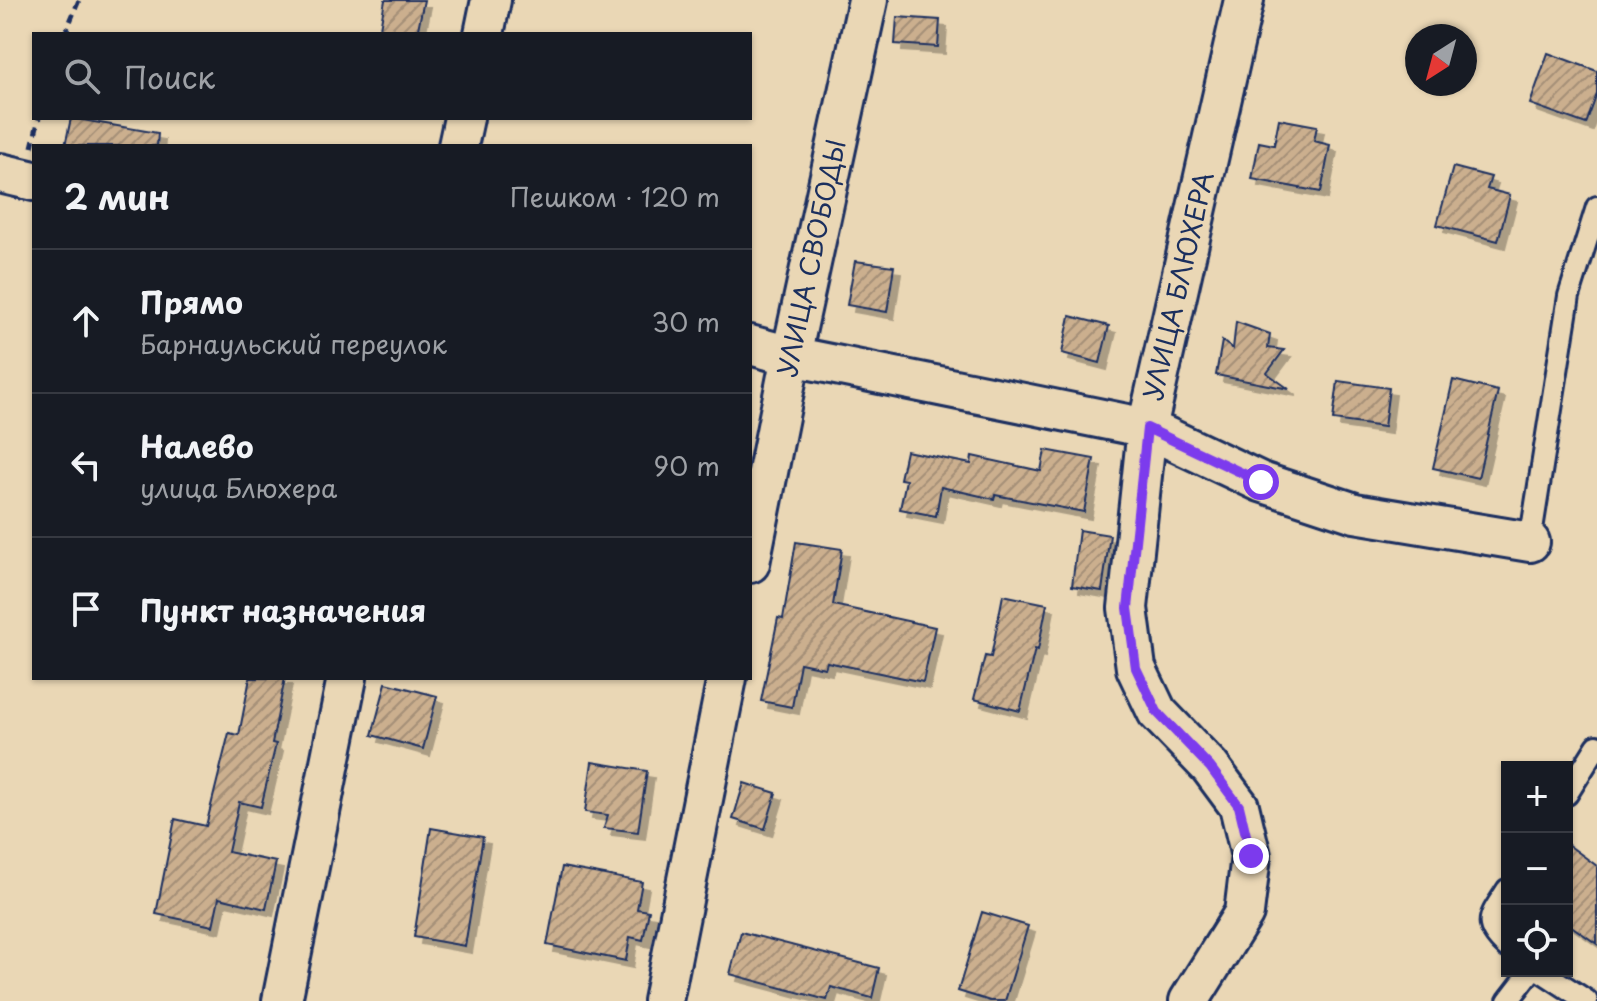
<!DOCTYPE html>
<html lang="ru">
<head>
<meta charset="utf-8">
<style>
	:root { --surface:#171b24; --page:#242831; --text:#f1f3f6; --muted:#9ea1a6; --line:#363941 }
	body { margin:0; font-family:"Playpen Sans",sans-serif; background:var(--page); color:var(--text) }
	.controls { position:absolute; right:24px; bottom:24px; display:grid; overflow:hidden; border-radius:0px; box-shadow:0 2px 6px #0004 }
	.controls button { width:72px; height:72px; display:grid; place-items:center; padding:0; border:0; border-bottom:2px solid var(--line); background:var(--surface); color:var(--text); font:40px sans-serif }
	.compass { position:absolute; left:1405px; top:24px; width:72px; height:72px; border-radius:50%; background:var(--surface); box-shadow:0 2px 6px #0004; rotate:216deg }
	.stop { position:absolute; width:24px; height:24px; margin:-18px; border:6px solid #7c3aed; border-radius:50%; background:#fff }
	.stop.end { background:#7c3aed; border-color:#fff; box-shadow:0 2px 8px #0008 }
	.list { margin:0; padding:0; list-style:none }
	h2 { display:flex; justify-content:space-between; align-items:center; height:104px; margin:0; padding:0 32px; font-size:34px }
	h2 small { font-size:26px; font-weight:400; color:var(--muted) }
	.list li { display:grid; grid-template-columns:52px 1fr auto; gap:24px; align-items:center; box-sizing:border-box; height:144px; padding:0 32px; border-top:2px solid var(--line) }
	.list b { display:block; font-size:30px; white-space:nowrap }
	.list p { margin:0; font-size:26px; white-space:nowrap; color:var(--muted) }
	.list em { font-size:26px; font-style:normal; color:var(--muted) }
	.icon { flex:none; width:44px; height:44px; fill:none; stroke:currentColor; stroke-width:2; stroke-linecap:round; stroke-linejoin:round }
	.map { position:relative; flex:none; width:1597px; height:1001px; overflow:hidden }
	.search { position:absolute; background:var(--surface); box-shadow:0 2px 6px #0004; left:32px; top:32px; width:720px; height:88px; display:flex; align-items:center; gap:20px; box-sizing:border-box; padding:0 28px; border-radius:0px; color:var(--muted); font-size:30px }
	.panel { position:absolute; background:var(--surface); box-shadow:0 2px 6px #0004; left:32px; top:144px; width:720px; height:536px; border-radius:0px }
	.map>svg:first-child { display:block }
	.building { fill:url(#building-hatch); stroke:#1b2f5e; stroke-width:2; filter:url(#shadow) }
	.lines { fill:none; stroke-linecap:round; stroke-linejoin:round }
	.lane-casing { stroke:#1b2f5e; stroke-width:26 }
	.street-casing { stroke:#1b2f5e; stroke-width:44 }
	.path { stroke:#1b2f5e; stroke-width:5; stroke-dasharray:8 6; stroke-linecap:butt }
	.lane { stroke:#ead7b5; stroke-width:20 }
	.street { stroke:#ead7b5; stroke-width:38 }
	.route { stroke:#7c3aed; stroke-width:10 }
	.labels { text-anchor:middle; stroke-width:6; stroke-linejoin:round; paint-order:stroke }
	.street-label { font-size:26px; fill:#1b2f5e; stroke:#ead7b5 }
</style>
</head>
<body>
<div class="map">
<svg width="1597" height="1001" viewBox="0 0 1597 1001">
	<defs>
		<pattern id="building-hatch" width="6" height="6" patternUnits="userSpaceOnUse" patternTransform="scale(2)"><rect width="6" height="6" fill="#cbaf8e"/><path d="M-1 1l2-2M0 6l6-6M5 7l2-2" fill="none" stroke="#a48f77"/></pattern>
		<filter id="shadow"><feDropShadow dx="7" dy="7" stdDeviation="0" flood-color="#0004"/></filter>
	</defs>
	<rect width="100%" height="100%" fill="#ead7b5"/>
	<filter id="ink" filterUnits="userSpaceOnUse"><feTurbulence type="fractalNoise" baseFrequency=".0125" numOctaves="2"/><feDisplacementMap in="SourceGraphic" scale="16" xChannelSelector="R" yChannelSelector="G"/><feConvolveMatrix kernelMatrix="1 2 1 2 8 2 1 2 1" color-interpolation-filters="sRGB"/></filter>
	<g filter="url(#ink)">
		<path class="building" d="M385,0h39l-7,34h-38z
			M897,17l43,3 -2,27 -43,-3z
			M1548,53l49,18v23l-11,30 -56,-20z
			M71,118l87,15 -1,13h-92z
			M1279,119l38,7 -3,15 16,4 -9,47 -69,-13 7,-37 15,3z
			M1453,167l38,10 -4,12 23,6 -12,46 -61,-16z
			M855,261l39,5 -7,46 -40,-7z
			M1070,316l39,10 -9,37 -38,-10z
			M1236,322l34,12 -2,14 16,2 -17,23 22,16 -73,-14 6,-34 11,8z
			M1453,380l45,11 -20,87 -45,-10z
			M1338,381l51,7 -5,39 -51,-7z
			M1045,450l49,9 -10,53 -89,-17 -1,4 -53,-12 -5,29 -36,-7 6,-29 -6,-1 6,-28 65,13 1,-8 69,15z
			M1079,530l31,5 -8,56 -30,-5z
			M796,542l46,7 -9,56 102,22 -12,55 -96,-20 -2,6 -25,-5 -8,44 -31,-6 17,-83 5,1z
			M1003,595l44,9 -9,46 -3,-1 -15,62 -46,-12 11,-43 6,1z
			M250,678h35l-13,65 4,1 -15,63 -22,-5 -11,50 48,10 -10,47 -47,-11 -6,28 -57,-12 19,-95 31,7 23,-93 10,2z
			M386,683l51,13 -14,53 -51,-14z
			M592,762l55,9 -9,61 -34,-4 4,-13 -23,-3z
			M744,783l32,10 -11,36 -32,-10z
			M431,828l52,9 -18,109 -51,-9z
			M1567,844l30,22v78l-30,-21z
			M562,867l80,15 -5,27 12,2 -6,29 -13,-3 -4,24 -79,-16z
			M982,912l46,14 -23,75h-15l-32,-10z
			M741,932l138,36 -7,30 -41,-11 -4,13 -97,-26z"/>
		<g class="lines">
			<g class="lane-casing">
				<path id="lane" d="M1530,542l39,-246 28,-89
					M1567,794l30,-48
					M1507,890c-16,26 -27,33 0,57
					M1541,971l46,30
					M1508,1001l23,-30"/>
			</g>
			<g class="street-casing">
				<path id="street" d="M484,34l7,-34
					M458,146l6,-28
					M0,173l34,8
					M750,345l41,11 356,72 114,54 94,31 175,29
					M750,563l41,-207 77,-356
					M282,1001l65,-323
					M663,1001l64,-323
					M1189,1001l55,-88 7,-57 -12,-50 -29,-39 -53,-55 -21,-44 -8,-60 19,-180 97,-428"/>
			</g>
			<path class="path" d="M65,34l14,-34
				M32,147l7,-29"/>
			<use href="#lane" class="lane"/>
			<use href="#street" class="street"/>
		</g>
	</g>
	<g class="lines" filter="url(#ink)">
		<path class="route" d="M1251,856l-12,-50 -29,-39 -53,-55 -21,-44 -8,-60 19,-180 114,54"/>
	</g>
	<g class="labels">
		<g class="street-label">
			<text transform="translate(812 258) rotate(-78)" y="9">УЛИЦА СВОБОДЫ</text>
			<text transform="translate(1179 286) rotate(-77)" y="9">УЛИЦА БЛЮХЕРА</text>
		</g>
	</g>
</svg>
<div class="controls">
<button>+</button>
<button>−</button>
<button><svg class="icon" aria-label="locate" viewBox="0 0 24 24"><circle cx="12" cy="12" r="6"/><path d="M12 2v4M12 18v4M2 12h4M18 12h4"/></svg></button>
</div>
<svg class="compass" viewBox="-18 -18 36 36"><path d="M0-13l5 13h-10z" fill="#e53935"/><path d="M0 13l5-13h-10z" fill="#9ea1a6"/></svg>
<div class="stop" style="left:1261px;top:482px"></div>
<div class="stop end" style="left:1251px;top:856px"></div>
<div class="search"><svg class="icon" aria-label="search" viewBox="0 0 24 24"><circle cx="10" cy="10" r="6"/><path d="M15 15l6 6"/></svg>Поиск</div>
<section class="panel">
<h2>2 мин<small>Пешком · 120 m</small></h2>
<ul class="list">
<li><svg class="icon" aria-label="ahead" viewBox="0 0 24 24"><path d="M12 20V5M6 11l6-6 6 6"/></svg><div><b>Прямо</b><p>Барнаульский переулок</p></div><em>30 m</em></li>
<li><svg class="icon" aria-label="left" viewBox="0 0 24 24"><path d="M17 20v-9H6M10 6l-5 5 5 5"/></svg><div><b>Налево</b><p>улица Блюхера</p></div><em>90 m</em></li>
<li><svg class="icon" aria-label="arrive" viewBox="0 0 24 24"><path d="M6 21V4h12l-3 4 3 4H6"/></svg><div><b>Пункт назначения</b></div></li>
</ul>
</section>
</div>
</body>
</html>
